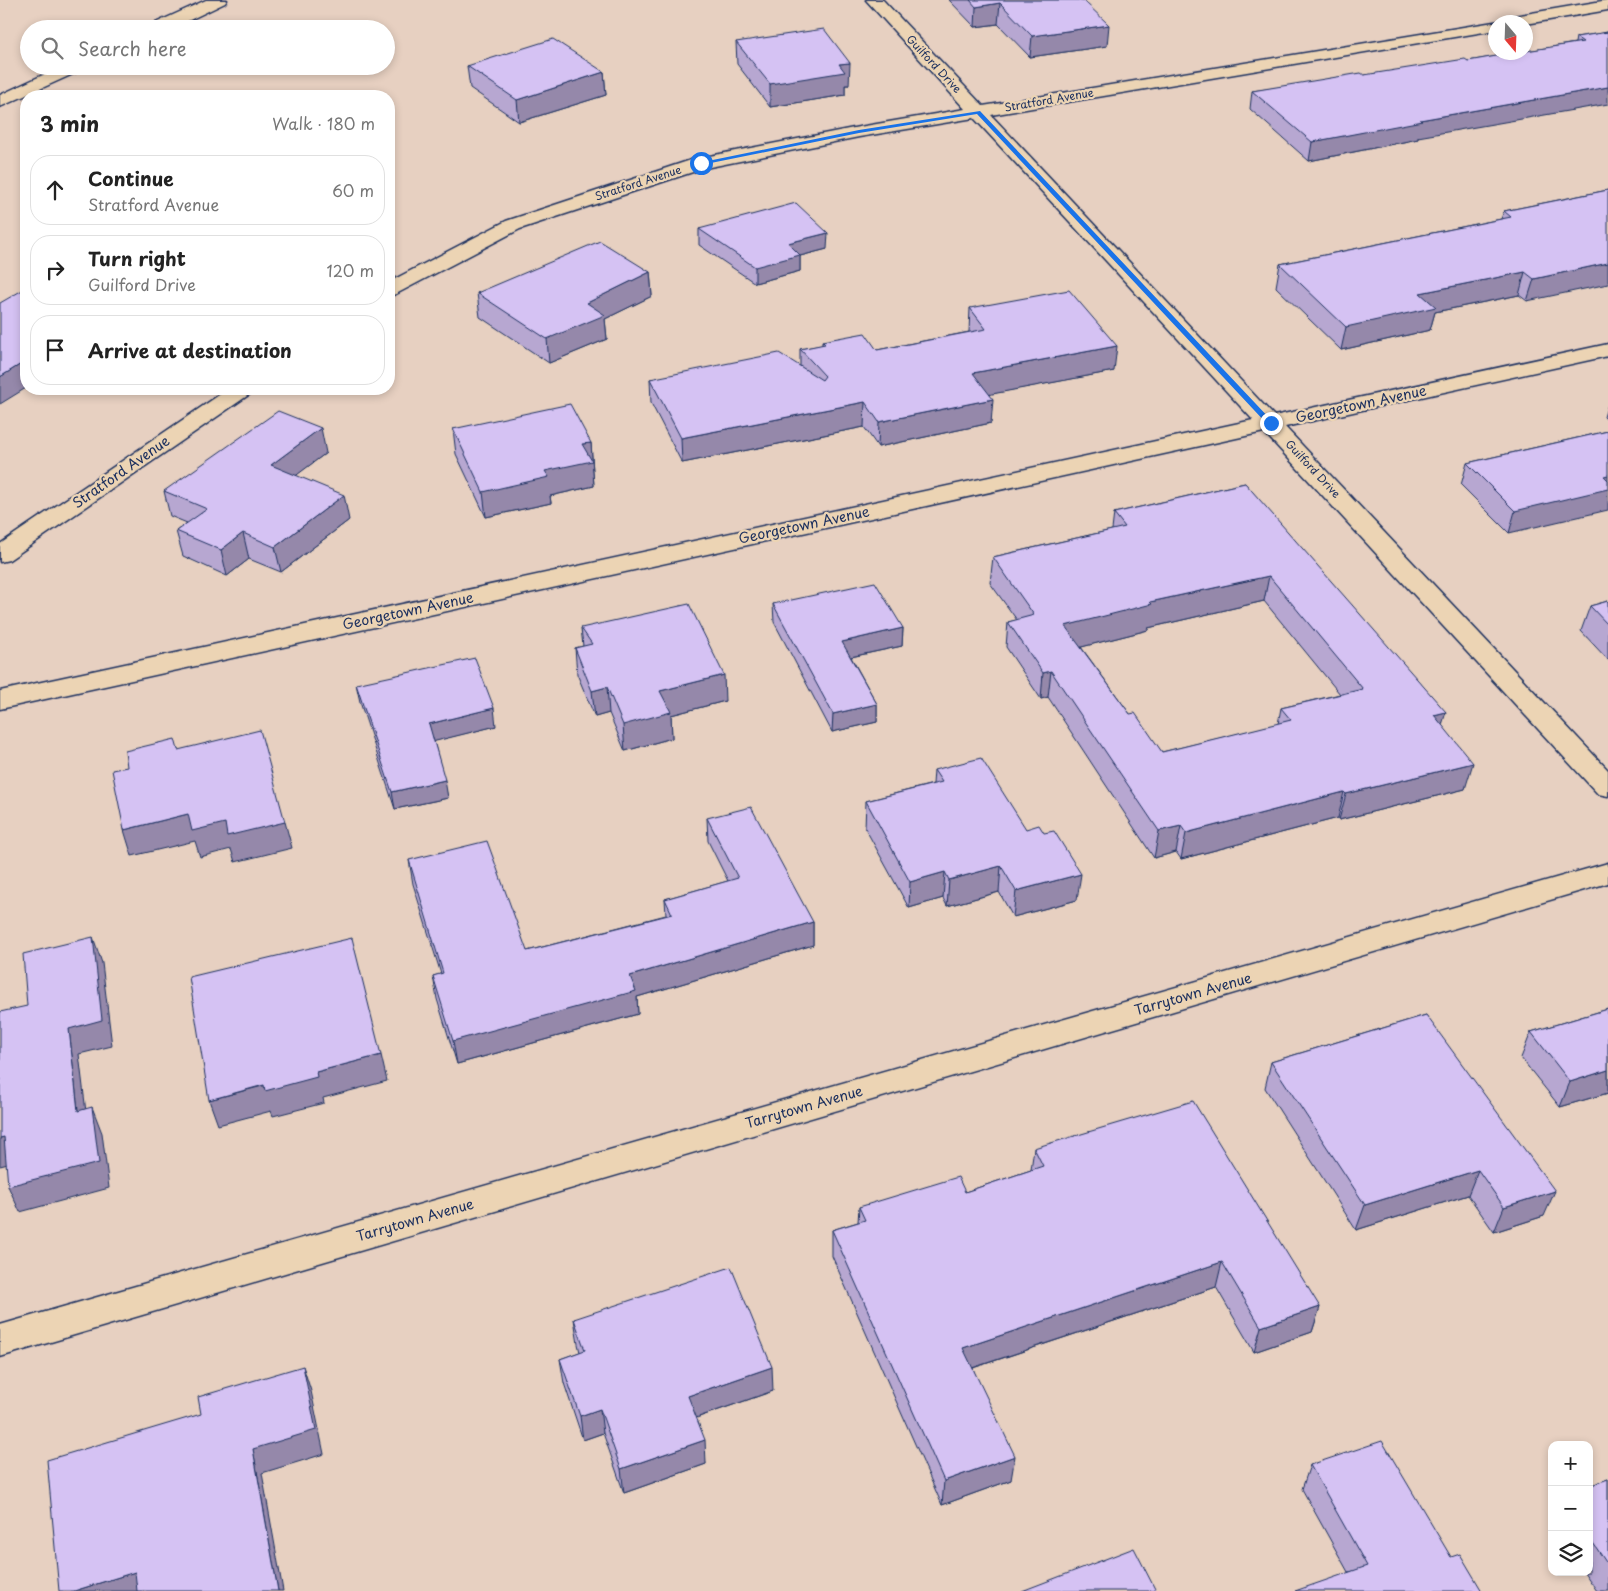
<!DOCTYPE html>
<html lang="en">
<head>
<meta charset="utf-8">
<style>
	:root { --surface:#fff; --page:#f2f2f2; --text:#222; --muted:#767676; --line:#e0e0e0 }
	body { margin:0; font-family:"Playpen Sans",sans-serif; background:var(--page); color:var(--text) }
	.controls { position:absolute; right:15px; bottom:15px; display:grid; overflow:hidden; border-radius:10px; box-shadow:0 2px 8px #0003 }
	.controls button { width:45px; height:45px; display:grid; place-items:center; padding:0; border:0; border-bottom:1px solid var(--line); background:var(--surface); color:var(--text); font:25px sans-serif }
	.compass { position:absolute; left:1488px; top:15px; width:45px; height:45px; border-radius:50%; background:var(--surface); box-shadow:0 2px 8px #0003; rotate:161deg }
	.stop { position:absolute; width:15px; height:15px; margin:-11px; border:4px solid #1a73e8; border-radius:50%; background:#fff }
	.stop.end { background:#1a73e8; border-color:#fff; box-shadow:0 1px 5px #0008 }
	.list { margin:0; padding:0; list-style:none }
	h2 { display:flex; justify-content:space-between; align-items:center; height:65px; margin:0; padding:0 20px; font-size:21px }
	h2 small { font-size:16px; font-weight:400; color:var(--muted) }
	.list li { display:grid; grid-template-columns:32px 1fr auto; gap:15px; align-items:center; box-sizing:border-box; height:70px; margin:0 10px 10px; padding:0 10px; border:1px solid var(--line); border-radius:20px }
	.list b { display:block; font-size:19px; white-space:nowrap }
	.list p { margin:0; font-size:16px; white-space:nowrap; color:var(--muted) }
	.list em { font-size:16px; font-style:normal; color:var(--muted) }
	.icon { flex:none; width:28px; height:28px; fill:none; stroke:currentColor; stroke-width:2; stroke-linecap:round; stroke-linejoin:round }
	.map { position:relative; flex:none; width:1608px; height:1591px; overflow:hidden }
	.search { position:absolute; background:var(--surface); box-shadow:0 2px 8px #0003; left:20px; top:20px; width:375px; height:55px; display:flex; align-items:center; gap:12px; box-sizing:border-box; padding:0 18px; border-radius:28px; color:var(--muted); font-size:19px }
	.panel { position:absolute; background:var(--surface); box-shadow:0 2px 8px #0003; left:20px; top:90px; width:375px; height:305px; border-radius:20px }
	.map>svg:first-child { display:block }
	.lines { fill:none; stroke-linecap:round; stroke-linejoin:round }
	.minor-casing { stroke:#1b2f5e; stroke-width:3 }
	.minor { fill:#ecd4b4; fill-rule:evenodd }
	.wall { fill:#b7a7d1; stroke:#1b2f5e; fill-rule:evenodd }
	.shaded-wall { fill:#9588aa; stroke:#1b2f5e }
	.building { fill:#d5c2f3; stroke:#1b2f5e; fill-rule:evenodd }
	.route { fill:#1a73e8 }
	.labels { text-anchor:middle; stroke-width:4.5; stroke-linejoin:round; paint-order:stroke }
	.far-street-label { font-size:11px; fill:#1b2f5e; stroke:#ecd4b4 }
	.street-label { font-size:14px; fill:#1b2f5e; stroke:#ecd4b4 }
</style>
</head>
<body>
<div class="map">
<svg width="1608" height="1591" viewBox="0 0 1608 1591">
	<rect width="100%" height="100%" fill="#e7d0c1"/>
	<filter id="ink" filterUnits="userSpaceOnUse"><feTurbulence type="fractalNoise" baseFrequency=".02" numOctaves="2"/><feDisplacementMap in="SourceGraphic" scale="10" xChannelSelector="R" yChannelSelector="G"/><feConvolveMatrix kernelMatrix="1 2 1 2 8 2 1 2 1" color-interpolation-filters="sRGB"/></filter>
	<g filter="url(#ink)">
		<g class="lines">
			<g class="minor-casing">
				<path id="minor" d="M206,0h21l-2,3 -54,26h-22l2,-4z
					M866,0h17l100,106 517,-85 8,-4 100,-17v10l-82,14 -30,-2v8l-505,85 283,301 334,-72v12l-323,71 323,343v26l-10,-2 -334,-362 -1264,277v-18l1253,-271 -279,-302 -115,19 -154,31 -185,61 -124,65 -7,2v-14l117,-61 188,-62 165,-32 106,-18z
					M62,66h23l-3,4 -82,37v-12z
					M228,389h25l-3,5 -241,166 -9,2v-18z
					M1608,863v20l-1608,474v-32z"/>
			</g>
			<use href="#minor" class="minor"/>
		</g>
		<path class="wall" d="M949,0h134l24,46 -77,11 -32,-33 -23,3z
			M1608,32l-190,105v2l-109,22 -59,-52 2,-18 216,-30 107,-18 1,-6z
			M736,42l113,43h-4v10l-75,12 -33,-43z
			M467,66l137,6 2,23 -87,27 -49,-34z
			M1608,190l-81,111 -8,-6 -84,17 -5,18 -89,20 -65,-63 4,-23 221,-45 3,-8z
			M699,229l128,20 -27,7v15l-45,12 -56,-38z
			M650,272l2,24 -47,23 2,20 -58,24 -69,-46 -3,-24z
			M970,308l144,63 -124,23 1,29 -113,24 -14,-20 -182,36 -31,-60 -1,-24 150,-13v-17l22,-4v-4l55,9 92,-18z
			M1608,404v17l-4,-4z
			M453,429l138,14 3,43 -44,10 1,7 -65,14 -30,-63z
			M1608,431l-99,102 -48,-48 6,-22z
			M326,453l-30,22 53,45 -68,52 -32,-13 -22,17 -44,-20 -7,-25 11,-8 -17,-7 -6,-25z
			M1245,483l197,242 23,64 -126,31 -1,-2 -157,41 -5,-7 -22,6 -106,-161 -7,2 -35,-52 2,-25 9,-2 -27,-37 3,-26 119,-27 2,-17zM1264,601l76,93 -59,14 -3,16 -116,28 -32,-38 -49,-67 67,-17v-2z
			M1608,601v59l-27,-29 9,-25z
			M773,604l130,24 -1,18 -51,11 26,47v18l-45,10 -58,-110z
			M581,628l144,73 -54,14 1,23 -47,13 -16,-38 -14,4 -18,-43 -2,-26 8,-2z
			M356,684l140,42 -62,15 14,57 -53,11 -35,-107z
			M934,770l92,59 51,71 -64,17 -14,-25 -52,14 -4,-8 -34,10 -44,-80 1,-27 67,-17z
			M707,818l106,104v23l-176,52 1,17 -181,50 -20,-65 -4,-23 8,-2 -28,-90 -4,-24 118,91 139,-36 -1,-16 63,-18 -20,-40z
			M1608,1009v84l-48,14 -39,-49 10,-26z
			M1426,1015l118,201 -50,16 -26,-37 -112,35 -91,-142 6,-26z
			M1034,1148l286,159 -8,25 -58,20 -38,-65 -243,81 38,112 -69,25 -110,-249v-26l26,-8 1,-15 106,-15 66,-22z
			M574,1319l199,72 -77,27 10,46 -82,29 -21,-60 -20,7 -19,-57 -4,-24 20,-7 -2,-8z
			M1310,1465l141,92 -103,15 -46,-83z
			M1608,1479v112h-11l-13,-19h5v-86z
			M1552,1515v8l-3,-4z"/>
		<path class="shaded-wall" d="M1000,3l-2,21 -23,3 1,-20z
			M1109,25l-2,21 -77,11 2,-21z
			M850,63l-1,22h-4v10l-75,12v-23l69,-20z
			M604,72l2,23 -87,27 -2,-22z
			M1608,87v17l-190,33v2l-109,22 3,-19 108,-22z
			M828,233l-1,16 -27,7v15l-45,12v-16l33,-24z
			M1608,263v21l-81,17 7,-22z
			M650,272l2,24 -47,23 2,20 -58,24 -2,-24 40,-36z
			M1525,272l-6,23 -84,17 -5,18 -89,20 5,-23 74,-34z
			M1117,346l-3,25 -143,27 2,-25z
			M26,361v27l-26,16v-27z
			M993,399l-2,24 -113,24 1,-25z
			M865,402l-1,25 -182,36 -1,-25z
			M321,428l5,25 -49,37 -6,-25z
			M591,443l3,43 -44,10 1,7 -65,14 -3,-25 62,-21 37,-27z
			M1608,475v35l-99,23 6,-22 89,-35z
			M344,495l5,25 -68,52 -6,-25z
			M243,533l6,26 -22,17 -6,-26z
			M1269,576l-5,25 -116,27v2l-86,22 3,-26 85,-24z
			M903,628l-1,18 -61,13 1,-17z
			M1051,671l-3,26 -7,2 2,-26z
			M724,675l1,26 -54,14 1,23 -47,13 -2,-26 37,-34z
			M607,687l2,26 -14,4 -3,-26z
			M877,704v18l-45,10 1,-18z
			M494,708l2,18 -64,16 -3,-18z
			M1446,712l-8,26 -4,-23z
			M1473,763l-8,26 -126,31 7,-26z
			M445,780l3,18 -53,11 -3,-17z
			M1344,792l-6,26 -157,41 5,-26z
			M188,814l37,9 60,-1 7,26 -57,14 -4,-13 -31,8 -5,-16 -63,15 -8,-26z
			M1181,826l-5,26 -22,6 5,-27z
			M1001,866l-2,26 -52,14 2,-26z
			M945,872l-2,26 -34,10 1,-26z
			M1081,874l-4,26 -64,17 3,-26z
			M813,922v23l-176,52 1,17 -181,50 -4,-23 177,-65z
			M93,937l9,26 10,83 -33,8 10,83 -11,-26 -9,-82z
			M381,1055l6,26 -64,17 1,5 -51,13 -2,-5 -53,14 -9,-25z
			M1608,1070v23l-48,14 10,-25z
			M92,1107l10,26 7,55 -89,24 -12,-26z
			M4,1137l12,25 -16,4v-28z
			M1478,1170l-10,25 -112,35 9,-25z
			M1555,1191l-11,25 -50,16 10,-25z
			M1222,1262l-6,25 -256,85 3,-24z
			M1320,1307l-8,25 -58,20 7,-25z
			M303,1366l8,25 13,63 -62,19 21,118h-5l-25,-142z
			M772,1367l1,24 -83,29 -2,-24z
			M600,1409l3,24 -20,7 -3,-24z
			M705,1440l1,24 -82,29 -3,-24z
			M1015,1456l-4,24 -69,25 2,-24z
			M135,1572l9,19h-70z"/>
		<path class="building" d="M970,0h113l26,25 -77,11 -32,-33 -24,4z
			M824,29l26,34 -11,1 6,8 -75,12 -34,-42z
			M1608,32v55l-188,33 2,1 -110,21 -60,-51 109,-18 3,2 101,-16 3,2 51,-9h7v-1l57,-9 -7,-5z
			M553,39l51,33 -87,28 -50,-34z
			M1608,190v73l-74,16 -9,-7 -105,21 16,14 -90,20 -66,-63 231,-47 -7,-6z
			M796,203l32,30 -40,10 12,12 -45,12 -56,-38z
			M600,241l50,31 -63,31 18,12 -58,24 -70,-46z
			M26,288v73l-26,16v-74z
			M1069,290l48,56 -144,27 20,26 -114,23 -14,-20 -184,36 -31,-59 129,-26 43,27 3,-4 -25,-27 25,-5 -3,-3 43,-8 12,17 109,-21 -16,-21z
			M570,404l21,39 -9,1 10,17 -47,10 4,6 -66,15 -30,-63z
			M278,411l43,17 -50,37 73,30 -69,52 -32,-14 -22,17 -45,-19 31,-22 -43,-18z
			M1608,431v44l-4,1 4,4v9l-93,22 -48,-48z
			M1245,483l201,229 -12,3 39,48 -127,31 -2,-2 -158,41 -5,-7 -22,5 -108,-160 -8,2 -35,-51 26,-7 -41,-58 132,-30 -11,-14zM1269,576l94,113 -82,19 10,12 -129,32 -27,-39 -5,1 -65,-88 87,-22 -2,-2z
			M875,582l28,46 -61,14 35,62 -44,10 -60,-110z
			M1608,601v24l-18,-19z
			M689,604l35,71 -64,16 11,21 -48,13 -16,-38 -15,4 -17,-43 17,-4 -11,-16z
			M475,658l19,50 -65,16 16,56 -53,12 -36,-108z
			M260,730l25,92 -58,14 -2,-13 -33,8 -4,-17 -64,16 -12,-60 15,-3 -2,-16 50,-12 3,11z
			M981,758l45,71 13,-4 5,8 10,-2 27,43 -65,17 -15,-25 -52,14 -4,-8 -35,10 -44,-81 76,-19 -8,-12z
			M751,807l62,115 -183,54 6,15 -183,50 -20,-65 10,-3 -34,-113 78,-19 40,110 145,-37 -7,-15 73,-21 -31,-60z
			M93,937l9,83 -33,9 9,82 14,-4 7,56 -91,23 -4,-49 -4,1v-126l27,-6 -4,-52z
			M352,938l29,117 -65,17 1,5 -52,14 -1,-6 -55,15 -20,-123z
			M1608,1009v61l-38,12 -39,-50z
			M1426,1015l129,176 -51,16 -26,-37 -113,35 -94,-143z
			M1193,1101l127,206 -59,20 -39,-65 -259,86 52,108 -71,25 -112,-251 33,-10 -6,-13 99,-30 7,15 78,-26 -9,-18z
			M731,1267l41,100 -84,29 17,44 -84,29 -21,-60 -20,7 -20,-57 25,-9 -11,-31z
			M303,1366l13,64 -63,19 25,142h-141l-2,-19 -61,19h-15l-12,-131 154,-46 -3,-17z
			M1382,1441l69,116 9,-3 22,37h-187l72,-25 -57,-101z
			M1608,1479v86l-19,-28v-51z
			M1134,1548l22,43h-134z"/>
	</g>
	<path class="route" d="M980,111l293,311v3h-5l-291,-311 -118,19 -158,32 -3,-2 161,-33z"/>
	<g class="labels">
		<g class="far-street-label">
			<text transform="translate(934 64) rotate(47)" y="4">Guilford Drive</text>
			<text transform="translate(1049 100) rotate(-10)" y="4">Stratford Avenue</text>
			<text transform="translate(638 183) rotate(-18)" y="4">Stratford Avenue</text>
			<text transform="translate(1313 469) rotate(47)" y="4">Guilford Drive</text>
		</g>
		<g class="street-label">
			<text transform="translate(1361 404) rotate(-12)" y="5">Georgetown Avenue</text>
			<text transform="translate(121 472) rotate(-35)" y="5">Stratford Avenue</text>
			<text transform="translate(804 525) rotate(-12)" y="5">Georgetown Avenue</text>
			<text transform="translate(408 611) rotate(-12)" y="5">Georgetown Avenue</text>
			<text transform="translate(1193 994) rotate(-16)" y="5">Tarrytown Avenue</text>
			<text transform="translate(804 1107) rotate(-16)" y="5">Tarrytown Avenue</text>
			<text transform="translate(415 1220) rotate(-16)" y="5">Tarrytown Avenue</text>
		</g>
	</g>
</svg>
<div class="controls">
<button>+</button>
<button>−</button>
<button><svg class="icon" aria-label="layers" viewBox="0 0 24 24"><path d="M12 4l9 5-9 5-9-5zM3 14l9 5 9-5"/></svg></button>
</div>
<svg class="compass" viewBox="-18 -18 36 36"><path d="M0-13l5 13h-10z" fill="#e53935"/><path d="M0 13l5-13h-10z" fill="#767676"/></svg>
<div class="stop" style="left:701px;top:163px"></div>
<div class="stop end" style="left:1271px;top:423px"></div>
<div class="search"><svg class="icon" aria-label="search" viewBox="0 0 24 24"><circle cx="10" cy="10" r="6"/><path d="M15 15l6 6"/></svg>Search here</div>
<section class="panel">
<h2>3 min<small>Walk · 180 m</small></h2>
<ul class="list">
<li><svg class="icon" aria-label="ahead" viewBox="0 0 24 24"><path d="M12 20V5M6 11l6-6 6 6"/></svg><div><b>Continue</b><p>Stratford Avenue</p></div><em>60 m</em></li>
<li><svg class="icon" aria-label="right" viewBox="0 0 24 24"><path d="M7 20v-9h11M14 6l5 5-5 5"/></svg><div><b>Turn right</b><p>Guilford Drive</p></div><em>120 m</em></li>
<li><svg class="icon" aria-label="arrive" viewBox="0 0 24 24"><path d="M6 21V4h12l-3 4 3 4H6"/></svg><div><b>Arrive at destination</b></div></li>
</ul>
</section>
</div>
</body>
</html>
